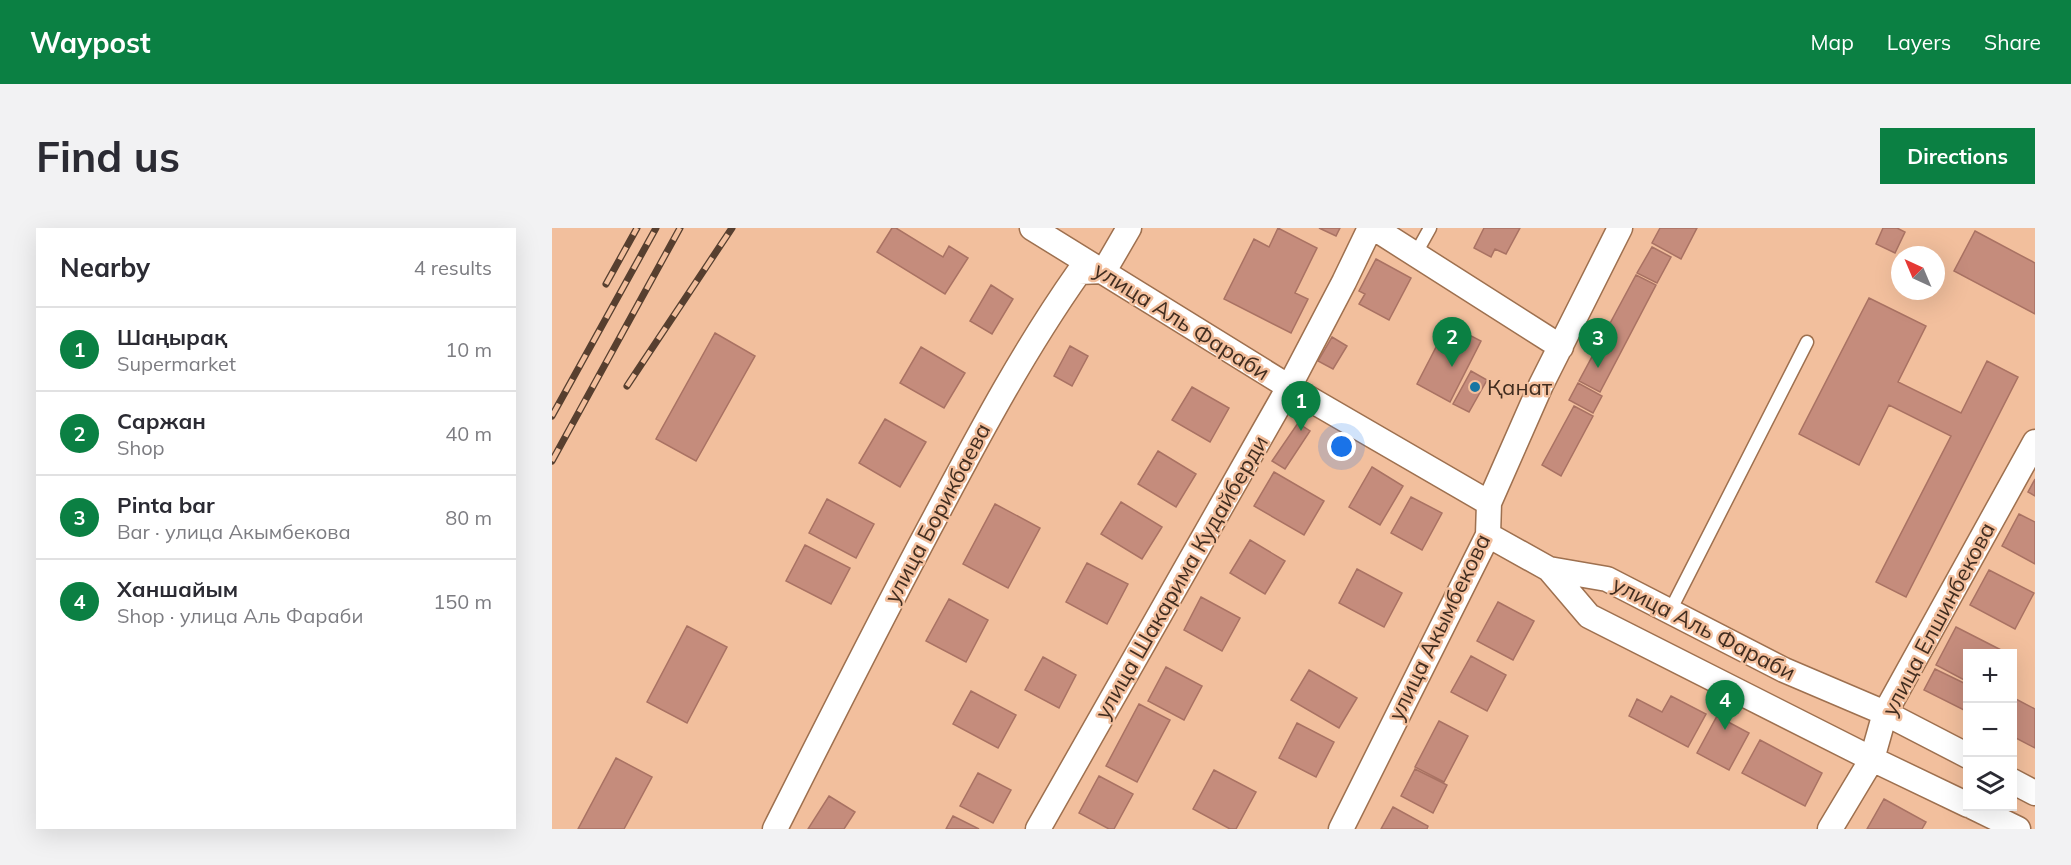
<!DOCTYPE html>
<html lang="en">
<head>
<meta charset="utf-8">
<style>
	:root { --surface:#fff; --page:#f2f2f3; --text:#2b2b33; --muted:#7c7c81; --line:#e1e1e2; --accent:#0b8043 }
	body { margin:0; font-family:Mulish,sans-serif; background:var(--page); color:var(--text) }
	.controls { position:absolute; right:18px; bottom:18px; display:grid; overflow:hidden; border-radius:0px; box-shadow:0 6px 24px #0002 }
	.controls button { width:54px; height:54px; display:grid; place-items:center; padding:0; border:0; border-bottom:2px solid var(--line); background:var(--surface); color:var(--text); font:30px sans-serif }
	.compass { position:absolute; left:1339px; top:18px; width:54px; height:54px; border-radius:50%; background:var(--surface); box-shadow:0 6px 24px #0002; rotate:316deg }
	.you { position:absolute; left:790px; top:219px; width:21px; height:21px; margin:-15px; border:4px solid #fff; border-radius:50%; background:#1a73e8; box-shadow:0 0 0 9px #1a73e833 }
	.badge { display:grid; place-items:center; width:39px; height:39px; border-radius:50%; background:var(--accent); color:#fff; font-size:20px; font-weight:700 }
	.pin { position:absolute; translate:-50% -50px; filter:drop-shadow(0 2px 3px #0008) }
	.pin::after { content:''; position:absolute; top:32px; width:21px; height:18px; background:inherit; clip-path:polygon(0 0,100% 0,50% 100%) }
	.list { margin:0; padding:0; list-style:none }
	h2 { display:flex; justify-content:space-between; align-items:center; height:78px; margin:0; padding:0 24px; font-size:26px }
	h2 small { font-size:20px; font-weight:400; color:var(--muted) }
	.list li { display:grid; grid-template-columns:39px 1fr auto; gap:18px; align-items:center; box-sizing:border-box; height:84px; padding:0 24px; border-top:2px solid var(--line) }
	.list b { display:block; font-size:22px; white-space:nowrap }
	.list p { margin:0; font-size:20px; white-space:nowrap; color:var(--muted) }
	.list em { font-size:20px; font-style:normal; color:var(--muted) }
	.icon { flex:none; width:33px; height:33px; fill:none; stroke:currentColor; stroke-width:2; stroke-linecap:round; stroke-linejoin:round }
	.map { position:relative; flex:none; width:1483px; height:601px; overflow:hidden; border-radius:0px }
	header { display:flex; align-items:center; gap:36px; box-sizing:border-box; height:84px; padding:0 30px; background:var(--accent); color:#fff }
	header strong { font-size:28px }
	nav { display:flex; gap:33px; margin-inline-start:auto; font-size:21px }
	.intro { display:flex; align-items:center; justify-content:space-between; box-sizing:border-box; height:144px; padding:0 36px }
	h1 { margin:0; font-size:42px }
	.button { padding:15px 27px; border-radius:0px; background:var(--accent); color:#fff; font-size:21px; font-weight:700 }
	main { display:flex; gap:36px; padding:0 36px }
	aside { flex:1; background:var(--surface); border-radius:0px; box-shadow:0 6px 24px #0002 }
	.map>svg:first-child { display:block }
	.building { fill:#c58c7c; stroke:#a97263; stroke-width:1.5 }
	.lines { fill:none; stroke-linecap:round; stroke-linejoin:round }
	.lane-casing { stroke:#9e704f; stroke-width:15 }
	.street-casing { stroke:#9e704f; stroke-width:27 }
	.lane { stroke:#fff; stroke-width:12 }
	.street { stroke:#fff; stroke-width:24 }
	.rail-casing { stroke:#573f2f; stroke-width:7 }
	.rail { stroke:#f2bf9d; stroke-width:4.5; stroke-dasharray:14; stroke-linecap:butt }
	.poi-dot { fill:#1776a3; stroke:#f2bf9d; stroke-width:2 }
	.labels { text-anchor:middle; stroke-width:5; stroke-linejoin:round; paint-order:stroke }
	.street-label { font-size:22px; fill:#412d20; stroke:#f2bf9d }
	.poi-label { font-size:22px; fill:#412d20; stroke:#f2bf9d; text-anchor:start }
</style>
</head>
<body>
<header>
<strong>Waypost</strong>
<nav><a>Map</a><a>Layers</a><a>Share</a></nav>
</header>
<div class="intro"><h1>Find us</h1><a class="button">Directions</a></div>
<main>
<aside>
<h2>Nearby<small>4 results</small></h2>
<ul class="list">
<li><span class="badge">1</span><div><b>Шаңырақ</b><p>Supermarket</p></div><em>10 m</em></li>
<li><span class="badge">2</span><div><b>Саржан</b><p>Shop</p></div><em>40 m</em></li>
<li><span class="badge">3</span><div><b>Pinta bar</b><p>Bar · улица Акымбекова</p></div><em>80 m</em></li>
<li><span class="badge">4</span><div><b>Ханшайым</b><p>Shop · улица Аль Фараби</p></div><em>150 m</em></li>
</ul>
</aside>
<div class="map">
<svg width="1483" height="601" viewBox="0 0 1483 601">
	<rect width="100%" height="100%" fill="#f2bf9d"/>
	<path class="building" d="M340,0h4l47,29 6,-11 19,12 -23,36 -68,-42z
		M726,0l39,20 -22,45 13,6 -17,34 -67,-34 30,-60 15,8z
		M767,0h21l-4,8z
		M932,0h36l-14,26 -11,-5 -4,8 -17,-9z
		M1108,0h37l-16,31 -29,-16z
		M1331,0h14l8,4 -10,21 -19,-9z
		M1423,3l60,32v51l-81,-43z
		M1100,19l19,10 -14,26 -20,-10z
		M824,31l35,19 -22,42 -30,-16 6,-10 -6,-3z
		M1084,47l20,10 -56,107 -21,-11z
		M439,57l22,14 -21,35 -22,-13z
		M1317,70l57,28 -28,56 63,31 26,-52 31,16 -112,220 -30,-15 75,-146 -62,-31 -30,60 -60,-31z
		M896,96l33,17 -31,61 -33,-18z
		M163,105l40,23 -59,105 -40,-22z
		M780,109l15,9 -14,23 -15,-8z
		M518,118l18,10 -16,30 -18,-10z
		M369,119l44,26 -21,35 -44,-25z
		M919,143l16,9 -18,32 -16,-8z
		M1026,155l24,13 -9,17 -24,-13z
		M640,159l37,21 -19,34 -38,-22z
		M1022,178l19,10 -32,60 -19,-11z
		M333,191l41,23 -26,45 -41,-24z
		M746,195l12,8 -25,38 -13,-8z
		M606,223l38,23 -20,33 -38,-23z
		M820,239l31,19 -23,39 -31,-18z
		M722,244l50,29 -20,34 -50,-29z
		M1483,251v17l-7,-4z
		M859,269l31,16 -20,37 -31,-17z
		M275,271l47,25 -18,34 -47,-25z
		M569,274l41,25 -20,32 -41,-25z
		M443,276l45,24 -32,60 -45,-24z
		M1467,286l16,8v42l-33,-18z
		M698,312l35,21 -20,33 -35,-21z
		M253,317l45,23 -19,36 -45,-23z
		M535,335l41,21 -21,40 -41,-22z
		M805,341l45,24 -18,34 -45,-24z
		M1437,342l45,23 -19,36 -45,-24z
		M649,369l39,21 -18,33 -38,-21z
		M397,371l39,21 -22,42 -40,-21z
		M946,374l36,19 -21,39 -36,-19z
		M135,398l40,21 -40,76 -40,-21z
		M1404,399l51,26h-39v29l-32,-17z
		M919,428l35,19 -19,36 -36,-19z
		M491,429l33,18 -17,33 -34,-18z
		M614,439l36,19 -18,34 -36,-19z
		M1383,441l33,16v27l-44,-22z
		M757,442l48,28 -18,30 -48,-28z
		M419,463l45,24 -18,33 -45,-24z
		M1119,468l35,18 -18,33 -59,-31 8,-17 25,13z
		M1460,469l23,12v39l-23,-12z
		M587,476l31,16 -33,62 -31,-16z
		M1165,488l32,17 -20,37 -32,-17z
		M887,493l29,15 -24,46 -29,-15z
		M745,495l37,19 -18,35 -37,-19z
		M1208,512l62,33 -17,33 -63,-33z
		M64,530l36,19 -28,52h-46z
		M863,541l32,16 -14,28 -32,-17z
		M662,542l42,22 -20,37h-6l-37,-20z
		M426,545l33,17 -18,33 -33,-17z
		M547,548l34,18 -19,35h-5l-30,-16z
		M277,568l26,16 -11,17h-36z
		M1332,571l42,23 -4,7h-55z
		M841,579l35,19 -1,3h-46z
		M401,588l26,13h-33z"/>
	<g class="lines">
		<g class="lane-casing">
			<path id="lane" d="M863,27l15,-27
				M1118,383l137,-269"/>
		</g>
		<g class="street-casing">
			<path id="street" d="M480,0l257,159 200,116
				M822,0l187,119
				M936,307l61,34 58,10 177,91 101,43 83,43
				M997,341l40,47 283,143 96,46
				M1460,553l23,12
				M1419,578l47,23
				M223,601c54,-107 107,-213 164,-319 43,-81 87,-163 140,-238l25,-1 25,-43
				M486,601l251,-442 55,-105 26,-54
				M789,601l147,-294 1,-32 52,-118 79,-157
				M1278,601l42,-70 13,-46 150,-271"/>
		</g>
		<use href="#lane" class="lane"/>
		<use href="#street" class="street"/>
		<g class="rail-casing">
			<path id="rail" d="M54,56l31,-56
				M75,158l105,-158
				M0,188l104,-188
				M0,233l128,-233"/>
		</g>
		<use href="#rail" class="rail"/>
	</g>
	<circle class="poi-dot" cx="923" cy="159" r="6"/>
	<g class="labels">
		<g class="street-label">
			<text transform="translate(630 93) rotate(32)" y="8">улица Аль Фараби</text>
			<text transform="translate(385 285) rotate(-62)" y="8">улица Борикбаева</text>
			<text transform="translate(629 349) rotate(-60)" y="8">улица Шакарима Кудайберди</text>
			<text transform="translate(1386 391) rotate(-62)" y="8">улица Елшинбекова</text>
			<text transform="translate(887 399) rotate(-64)" y="8">улица Акымбекова</text>
			<text transform="translate(1152 400) rotate(27)" y="8">улица Аль Фараби</text>
		</g>
		<g class="poi-label">
			<text x="935" y="167">Қанат</text>
		</g>
	</g>
</svg>
<div class="controls">
<button>+</button>
<button>−</button>
<button><svg class="icon" aria-label="layers" viewBox="0 0 24 24"><path d="M12 4l9 5-9 5-9-5zM3 14l9 5 9-5"/></svg></button>
</div>
<svg class="compass" viewBox="-18 -18 36 36"><path d="M0-13l5 13h-10z" fill="#e53935"/><path d="M0 13l5-13h-10z" fill="#7c7c81"/></svg>
<div class="you"></div>
<div class="pin badge" style="left:749px;top:203px">1</div>
<div class="pin badge" style="left:900px;top:139px">2</div>
<div class="pin badge" style="left:1046px;top:140px">3</div>
<div class="pin badge" style="left:1173px;top:502px">4</div>
</div>
</main>
</body>
</html>
